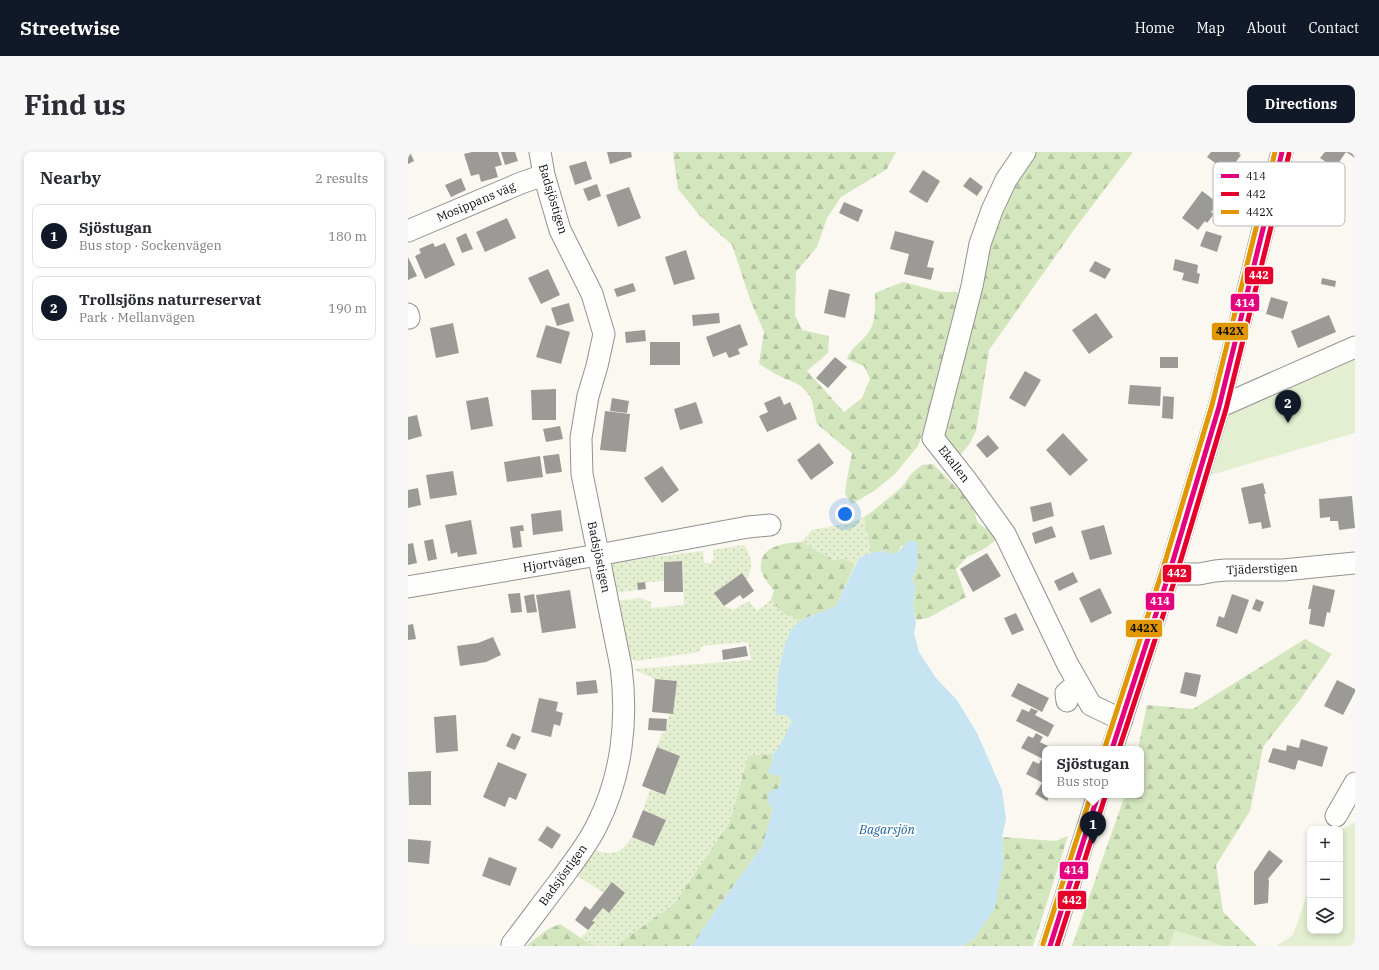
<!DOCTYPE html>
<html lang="en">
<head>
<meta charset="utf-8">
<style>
	:root { --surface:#fff; --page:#f7f7f7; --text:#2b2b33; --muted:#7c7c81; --line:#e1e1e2; --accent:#111827 }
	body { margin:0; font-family:"IBM Plex Serif",serif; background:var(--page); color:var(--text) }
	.controls { position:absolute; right:12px; bottom:12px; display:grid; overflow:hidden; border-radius:8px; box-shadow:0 2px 6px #0003 }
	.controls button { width:36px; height:36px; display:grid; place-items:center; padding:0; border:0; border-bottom:1px solid var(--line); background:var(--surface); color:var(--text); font:20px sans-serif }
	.you { position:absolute; left:437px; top:362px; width:14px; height:14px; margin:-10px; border:3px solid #fff; border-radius:50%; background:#1a73e8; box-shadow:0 0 0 6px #1a73e833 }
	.badge { display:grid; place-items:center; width:26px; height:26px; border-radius:50%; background:var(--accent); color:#fff; font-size:13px; font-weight:700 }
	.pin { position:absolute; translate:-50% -33px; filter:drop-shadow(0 1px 2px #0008) }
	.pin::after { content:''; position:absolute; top:21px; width:14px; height:12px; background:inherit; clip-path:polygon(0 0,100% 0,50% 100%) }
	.popup { position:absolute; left:634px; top:594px; width:102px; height:52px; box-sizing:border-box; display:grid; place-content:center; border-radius:8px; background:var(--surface); filter:drop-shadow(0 1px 3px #0005); font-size:13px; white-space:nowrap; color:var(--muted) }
	.popup b { font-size:15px; color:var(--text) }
	.popup::after { content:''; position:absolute; left:50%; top:100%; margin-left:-8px; border:8px solid transparent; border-top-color:var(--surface) }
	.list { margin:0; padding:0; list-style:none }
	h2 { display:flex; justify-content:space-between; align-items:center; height:52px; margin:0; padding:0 16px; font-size:17px }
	h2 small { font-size:13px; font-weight:400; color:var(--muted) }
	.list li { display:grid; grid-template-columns:26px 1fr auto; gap:12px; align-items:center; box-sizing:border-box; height:64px; margin:0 8px 8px; padding:0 8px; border:1px solid var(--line); border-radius:8px }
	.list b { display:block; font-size:15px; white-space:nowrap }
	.list p { margin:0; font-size:13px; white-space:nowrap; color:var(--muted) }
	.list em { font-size:13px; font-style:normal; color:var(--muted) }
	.icon { flex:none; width:22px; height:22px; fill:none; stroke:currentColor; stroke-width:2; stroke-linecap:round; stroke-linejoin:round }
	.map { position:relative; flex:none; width:947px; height:794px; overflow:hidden; border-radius:8px }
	header { display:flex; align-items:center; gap:24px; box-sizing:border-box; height:56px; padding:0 20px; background:var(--accent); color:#fff }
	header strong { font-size:19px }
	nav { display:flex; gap:22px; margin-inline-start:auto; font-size:14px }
	.intro { display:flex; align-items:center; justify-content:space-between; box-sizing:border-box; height:96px; padding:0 24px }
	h1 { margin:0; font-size:28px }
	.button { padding:10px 18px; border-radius:8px; background:var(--accent); color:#fff; font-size:14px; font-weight:700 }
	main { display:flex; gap:24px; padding:0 24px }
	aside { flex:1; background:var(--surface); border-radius:8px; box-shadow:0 2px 6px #0003 }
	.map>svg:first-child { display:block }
	.grass { fill:url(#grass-dots) }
	.forest { fill:url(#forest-firs) }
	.park { fill:#e3efd0 }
	.water { fill:#c7e4f3 }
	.building { fill:#9c9a96 }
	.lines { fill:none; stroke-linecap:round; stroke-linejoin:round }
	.minor-casing { stroke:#93928f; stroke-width:23 }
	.minor { stroke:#fefefd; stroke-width:21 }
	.bus-1-casing { stroke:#fff; stroke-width:8 }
	.bus-2-casing { stroke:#fff; stroke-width:8 }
	.bus-3-casing { stroke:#fff; stroke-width:8 }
	.bus-1 { stroke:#e5007d; stroke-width:5 }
	.bus-2 { stroke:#e4002b; stroke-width:5 }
	.bus-3 { stroke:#e09701; stroke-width:5 }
	.labels { text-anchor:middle; stroke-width:4; stroke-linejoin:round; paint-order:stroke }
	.street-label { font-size:12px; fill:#0c0c0c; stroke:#fff }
	.water-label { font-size:13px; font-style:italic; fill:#19629a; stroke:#fff }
	.key { fill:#fff; stroke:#b6b6b6; stroke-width:1 }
	.key-label { font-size:11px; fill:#0c0c0c }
	.line-badge { stroke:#fff; stroke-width:1.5 }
	.badge-label { font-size:11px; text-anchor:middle; font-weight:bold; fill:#fff }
	.pale-badge-label { font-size:11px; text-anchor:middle; font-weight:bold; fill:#111 }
</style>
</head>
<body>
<header>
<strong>Streetwise</strong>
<nav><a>Home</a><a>Map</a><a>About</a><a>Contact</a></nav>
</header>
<div class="intro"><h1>Find us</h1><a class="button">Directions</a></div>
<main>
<aside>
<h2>Nearby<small>2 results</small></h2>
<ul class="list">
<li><span class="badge">1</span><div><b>Sjöstugan</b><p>Bus stop · Sockenvägen</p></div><em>180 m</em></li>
<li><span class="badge">2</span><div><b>Trollsjöns naturreservat</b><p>Park · Mellanvägen</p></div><em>190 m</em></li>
</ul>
</aside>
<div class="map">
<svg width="947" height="794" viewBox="0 0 947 794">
	<defs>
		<pattern id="grass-dots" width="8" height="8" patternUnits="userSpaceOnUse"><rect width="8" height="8" fill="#e3efd0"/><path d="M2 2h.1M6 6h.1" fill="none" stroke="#c2ccb1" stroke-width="1.8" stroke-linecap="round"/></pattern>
		<pattern id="forest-firs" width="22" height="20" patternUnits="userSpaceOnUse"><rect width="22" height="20" fill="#d4e6be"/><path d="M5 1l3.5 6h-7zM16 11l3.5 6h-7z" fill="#b5c4a2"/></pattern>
	</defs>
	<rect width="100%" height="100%" fill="#faf8f0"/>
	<path class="grass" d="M456,365l6,30v6l-11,5 -4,7c-7,-6 -12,-7 -21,-5l-33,-18 11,-12 38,-7z
		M336,393c8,12 10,22 2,35l-4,-7 -28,20 10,13 9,4 16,-9 8,10 14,-11c9,10 16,17 30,20l-10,10 -7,17 -6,27 -3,40 11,1 6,6 -12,24 -7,9 -25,3 -18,65 -56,82 -59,42h-22l-12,-8 13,-15 -2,-2 11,-13 6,5 16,-20 -13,-11 -8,11 -28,-18 16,-26c21,7 27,6 40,-12l22,9 12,-26 -23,-10 7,-20 15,5 15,-39 -23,-9 5,-13 4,-3 3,-17h4l4,-33 -22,-2 -22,-10 118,-9 -3,-18 -46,4 -3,6 -63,9 -9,-4 -12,-56 26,-3 10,4v6l33,-3 -2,-44 -18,1v19l-27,2 1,7 -25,3 -4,-25 4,-5 7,-2 83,-10 1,11 6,2 4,-5 -1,-9z"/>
	<path class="forest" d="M265,0h223l-9,17 -46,28 -14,21 -10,29 -21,25 -1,43 7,15 27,6 -1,17 -21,18 37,41 18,-14 8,-19 -6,-13 -17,-7c2,-10 18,-19 23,-29 6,-10 5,-25 5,-37l28,-11 38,10h16l3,9 -27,101 -15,44 -23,28 -21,17 -22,13 -7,-10 2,-15 5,-26 -35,-29 -6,-27 -11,-12 -21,-9 -20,-12 5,-32 -14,-33 -18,-54 -32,-29 -22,-27z
		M628,0h97l-57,75 -87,123 -13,81 -6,12 -12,15 -15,-22 54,-217 29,-56z
		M525,312l44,44c-5,12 3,19 15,22l4,10 -12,9 -17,8 -11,12 10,28 -38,21 -12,2 -3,-15 2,-18 -3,-9 6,-12 -16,-21 -4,7 -8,2 -7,-3 -13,2v-6l-6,-30 9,-6 29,-24 10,-14 10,-8z
		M393,390l33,18c9,-2 14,-1 21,5l-19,41 -35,14c-14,-3 -22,-10 -30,-20l3,-9c-4,-6 -12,-15 -13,-21 -3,-24 23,-27 40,-28z
		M897,487l27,15 -33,47 -36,46 -13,64 -34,54 7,47 34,34h-185l53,-151h16v-46h-3l9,-44 46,4z
		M365,602l-1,8 -4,10 4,3h6l4,4 -4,10 -9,15 4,5 -10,36 -52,72 -17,27 -2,2h-77l59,-42 56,-82 18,-66z
		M660,684l-35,110h-72l13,-7 29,-75 -1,-27 53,4z
		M152,772l33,22h-67l22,-17z"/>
	<path class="park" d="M947,201v80l-148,43 17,-64z
		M947,670v124h-79l17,-11 17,-49v45h30v-101z
		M767,778l50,16h-56z"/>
	<path class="water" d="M501,388l9,3v23l-6,12 3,9 -2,18 3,18 -2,10 5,19 17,26 21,22 20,33 25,57 4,29 -4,18 1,27 -8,44 -21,31 -13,7h-269l19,-29 52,-72 10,-36 -4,-5 -2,-7 4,-7 7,-1 4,-10 -4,-4h-6l-4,-3 4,-10 1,-8 7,-9 12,-24 -6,-6h-11l3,-41 6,-27 7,-17 10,-10 35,-14 23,-48 11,-5 13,-2 7,3 8,-2z"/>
	<path class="building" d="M0,0h2l4,9 -6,3z
		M64,0h26l4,13 -7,2 3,10 -17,5 -2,-8 -8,2 -7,-22z
		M93,0h14l3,9 -13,4z
		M199,0h24l1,5 -22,7z
		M803,0h29l-1,2 2,1 -6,8 -2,-1 -7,9 -19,-14z
		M917,0h21l-11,16 -15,-10z
		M938,0h9v6z
		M178,9l6,18 -17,6 -6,-19z
		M515,18l17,11 -13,22 -18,-11z
		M562,25l13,10 -6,9 -14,-10z
		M53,26l5,12 -15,7 -6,-12z
		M189,32l4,12 -13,5 -5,-12z
		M221,35l12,31 -23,9 -12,-32z
		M794,39l16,12 -7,9 3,2 -7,9 -2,-2 -7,9 -16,-12z
		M436,50l19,8 -5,12 -19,-9z
		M99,66l9,20 -31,14 -9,-20z
		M487,79l39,10 -7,26 7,1 -3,12 -27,-6 5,-20 -19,-5z
		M798,79l16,5 -5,16 -17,-6z
		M58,81l7,16 -11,4 -6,-15z
		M25,91l2,4 10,-4 10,22 -30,14 -10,-23 6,-3 -2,-4z
		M278,98l9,29 -21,6 -9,-28z
		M0,105l9,19 -9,4z
		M767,107l23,6 -1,8 3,1 -2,10 -16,-4 2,-7 -11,-3z
		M687,109l16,8 -6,10 -16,-8z
		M140,117l12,26 -19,9 -13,-26z
		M914,126l14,3 -1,6 -14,-3z
		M225,131l3,8 -19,6 -3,-8z
		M421,137l21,5 -5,24 -21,-5z
		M863,145l17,5 -5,17 -17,-5z
		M161,151l5,18 -17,5 -6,-18z
		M311,161l1,10 -27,3 -1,-11z
		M688,161l17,24 -24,17 -17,-24z
		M921,163l7,17 -38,16 -7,-17z
		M45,171l6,30 -23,5 -6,-30z
		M332,172l8,21 -10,4 2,5 -11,4 -3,-6 -13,5 -7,-20z
		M138,173l24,7 -9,32 -25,-7z
		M237,178l1,11 -20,2 -1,-11z
		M242,190h30v23h-30z
		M427,205l12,10 -19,21 -12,-10z
		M752,205h18v11h-18z
		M617,219l16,9 -16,27 -16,-9z
		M722,233l31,2 -1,19 -32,-2z
		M148,237v31h-24l-1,-30z
		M372,244l4,9 6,-3 7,17 -30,13 -8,-16 9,-4 -4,-9z
		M755,244l11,1 -1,22 -11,-1z
		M80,245l5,29 -22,4 -5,-29z
		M204,246l17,3 -2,12 -17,-2z
		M288,250l7,21 -23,7 -6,-21z
		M197,259l25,3 -4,38 -26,-2z
		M9,263l5,21 -14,4v-23z
		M152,274l3,13 -17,3 -3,-13z
		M655,281l25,27 -18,16 -24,-26z
		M580,283l11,13 -12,10 -11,-13z
		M411,291l15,20 -23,17 -14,-20z
		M151,302l3,18 -16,2 -3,-18z
		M132,304l3,21 -36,5 -3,-20z
		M254,314l17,24 -17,13 -18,-25z
		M45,319l4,24 -27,4 -4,-24z
		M855,331l3,11h-2l7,33 -9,2 -1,-7 -12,2 -8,-36z
		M10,336l3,17 -13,3v-18z
		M944,344l3,32 -16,2 -1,-9h-8v-4l-10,1 -1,-19z
		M643,350l3,14 -21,6 -3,-15z
		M153,358l2,21 -30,4 -2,-21z
		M63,368l6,34 -19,3 -1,-5 -6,2 -6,-29z
		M115,373l1,6h-4l2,16 -9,1 -3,-21z
		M696,373l8,29 -22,6 -9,-29z
		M644,374l4,11 -21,7 -3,-11z
		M25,387l4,20 -9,2 -4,-20z
		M5,391l4,20 -9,2v-21z
		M579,401l14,23 -28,16 -13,-23z
		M274,409l1,31h-19v-30z
		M665,420l5,10 -19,9 -5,-10z
		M334,421l12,18 -11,8 -3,-4 -16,11 -10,-13z
		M237,430l1,7 -8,1 -1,-7z
		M905,433l22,5 -5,23 -3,-1 -3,15 -15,-3 2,-15h-3z
		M692,436l12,25 -21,10 -12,-25z
		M162,438l6,38 -34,5 -6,-38z
		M112,441l2,19 -11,1 -3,-19z
		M126,442l3,18 -10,1 -3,-17z
		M824,442l17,6 -12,34 -21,-8 3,-10 5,2z
		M848,447l8,3 -4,10 -8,-3z
		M608,461l8,17 -12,5 -8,-17z
		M5,472l3,15 -8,1v-15z
		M85,485l8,18 -15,7 -26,4 -3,-20 21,-3z
		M338,494l2,10 -25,4 -1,-10z
		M777,520l16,3 -5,22 -16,-4z
		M247,527l22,2 -4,33 -21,-2z
		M188,528l2,13 -21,2 -1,-13z
		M929,528l18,9v3l-12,23 -19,-9z
		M610,531l31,15 -7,14 -31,-16z
		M131,546l19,4 -2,9 7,2 -3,13 -6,-2 -3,13 -20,-5z
		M623,556l7,3 -3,4 19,10 -6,12 -32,-16 6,-12 7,3z
		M48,563l2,36 -22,2 -2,-36z
		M241,566l18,1 -1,12 -18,-1z
		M104,581l9,4 -6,13 -9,-4z
		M628,581l7,4 -3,5 14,7h-9v11l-24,-12 7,-12 5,2z
		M893,587l27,8 -6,20 -24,-7 -3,10 -27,-8 5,-14 13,3 1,-6 12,3z
		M249,595l23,9 -15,39 -23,-9z
		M633,608l4,2v22l-19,-10 7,-13 6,3z
		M90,610l29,12 -11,26 -7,-3 -4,10 -22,-10z
		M23,619v34h-22l-1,-33z
		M634,631l3,2v10h5l-3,6 -12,-7z
		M235,658l23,10 -12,26 -22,-9z
		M139,674l14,9 -9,14 -14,-9z
		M0,687l23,2 -2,23 -21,-2z
		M861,698l14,11 -15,18 1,1 -1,23 -14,2v-33z
		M81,705l28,11 -7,18 -28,-10z
		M204,730l13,11 -16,20 -6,-5 -11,13 3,1 -7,8 -13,-10 10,-14 5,4z"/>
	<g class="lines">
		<g class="minor-casing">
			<path id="minor" d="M617,0l-19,28 -14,30 -12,34 -8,42 -39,152 34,43 38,53 63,131 23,40 31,15
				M0,79l113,-48 23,-8
				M0,162l1,4
				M811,255l136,-60
				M761,422h30l16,-3 11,-1h57l72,-7
				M0,435l190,-32 150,-28 22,-2
				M659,549l-1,-8 12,-10
				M704,597l57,-175 50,-167 63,-255
				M928,664l19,-33
				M104,792c17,-22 33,-44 50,-66 12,-17 26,-34 35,-53 25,-49 31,-105 24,-158l-39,-193 -1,-36 7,-42 9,-30 7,-32 -12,-40 -32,-64 -16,-55 -4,-23
				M642,794l48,-151"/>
		</g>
		<use href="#minor" class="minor"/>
		<g class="bus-1-casing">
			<path id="bus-1" d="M704,597l57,-175 50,-167 63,-255
				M642,794l48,-151"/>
		</g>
		<g class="bus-2-casing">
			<path id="bus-2" d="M711,597l57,-173 50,-167 63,-255
				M649,794l48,-149"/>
		</g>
		<g class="bus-3-casing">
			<path id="bus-3" d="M697,595l57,-175 50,-167 63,-253
				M635,792l48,-149"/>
		</g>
		<use href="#bus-1" class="bus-1"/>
		<use href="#bus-2" class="bus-2"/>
		<use href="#bus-3" class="bus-3"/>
	</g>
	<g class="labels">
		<g class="street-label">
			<text transform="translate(145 47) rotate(73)" y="4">Badsjöstigen</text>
			<text transform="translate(68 50) rotate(-23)" y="4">Mosippans väg</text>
			<text transform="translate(546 312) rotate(52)" y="4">Ekallen</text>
			<text transform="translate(191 405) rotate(78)" y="4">Badsjöstigen</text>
			<text transform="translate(146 411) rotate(-9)" y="4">Hjortvägen</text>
			<text transform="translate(854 417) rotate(-2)" y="4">Tjäderstigen</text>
			<text transform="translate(155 723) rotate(-54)" y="4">Badsjöstigen</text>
		</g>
		<g class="water-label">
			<text x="479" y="682">Bagarsjön</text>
		</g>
	</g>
	<rect x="805" y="10" width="132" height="64" rx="6" class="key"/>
	<rect x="813" y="22" width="18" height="4" fill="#e5007d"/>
	<rect x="813" y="40" width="18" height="4" fill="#e4002b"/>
	<rect x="813" y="58" width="18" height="4" fill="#e09701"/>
	<g class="key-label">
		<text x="838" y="28">414</text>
		<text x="838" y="46">442</text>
		<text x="838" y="64">442X</text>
	</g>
	<g class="line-badge">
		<rect x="836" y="114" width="30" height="19" rx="4" fill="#e4002b"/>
		<rect x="822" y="141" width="30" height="19" rx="4" fill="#e5007d"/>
		<rect x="803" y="170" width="38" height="19" rx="4" fill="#e09701"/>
		<rect x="754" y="412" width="30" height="19" rx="4" fill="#e4002b"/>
		<rect x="737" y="440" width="30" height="19" rx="4" fill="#e5007d"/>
		<rect x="717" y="467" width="38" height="19" rx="4" fill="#e09701"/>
		<rect x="651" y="709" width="30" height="19" rx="4" fill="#e5007d"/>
		<rect x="649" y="738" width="30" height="20" rx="4" fill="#e4002b"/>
	</g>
	<g class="badge-label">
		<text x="851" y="127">442</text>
		<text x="837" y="155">414</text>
		<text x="769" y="425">442</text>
		<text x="752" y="453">414</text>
		<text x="666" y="722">414</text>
		<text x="664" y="752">442</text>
	</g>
	<g class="pale-badge-label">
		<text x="822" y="183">442X</text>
		<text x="736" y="480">442X</text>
	</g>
</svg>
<div class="controls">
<button>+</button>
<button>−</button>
<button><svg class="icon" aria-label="layers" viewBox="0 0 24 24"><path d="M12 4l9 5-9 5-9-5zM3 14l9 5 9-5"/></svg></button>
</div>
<div class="you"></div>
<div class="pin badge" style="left:685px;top:692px">1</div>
<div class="popup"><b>Sjöstugan</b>Bus stop</div>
<div class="pin badge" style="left:880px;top:271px">2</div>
</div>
</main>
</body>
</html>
